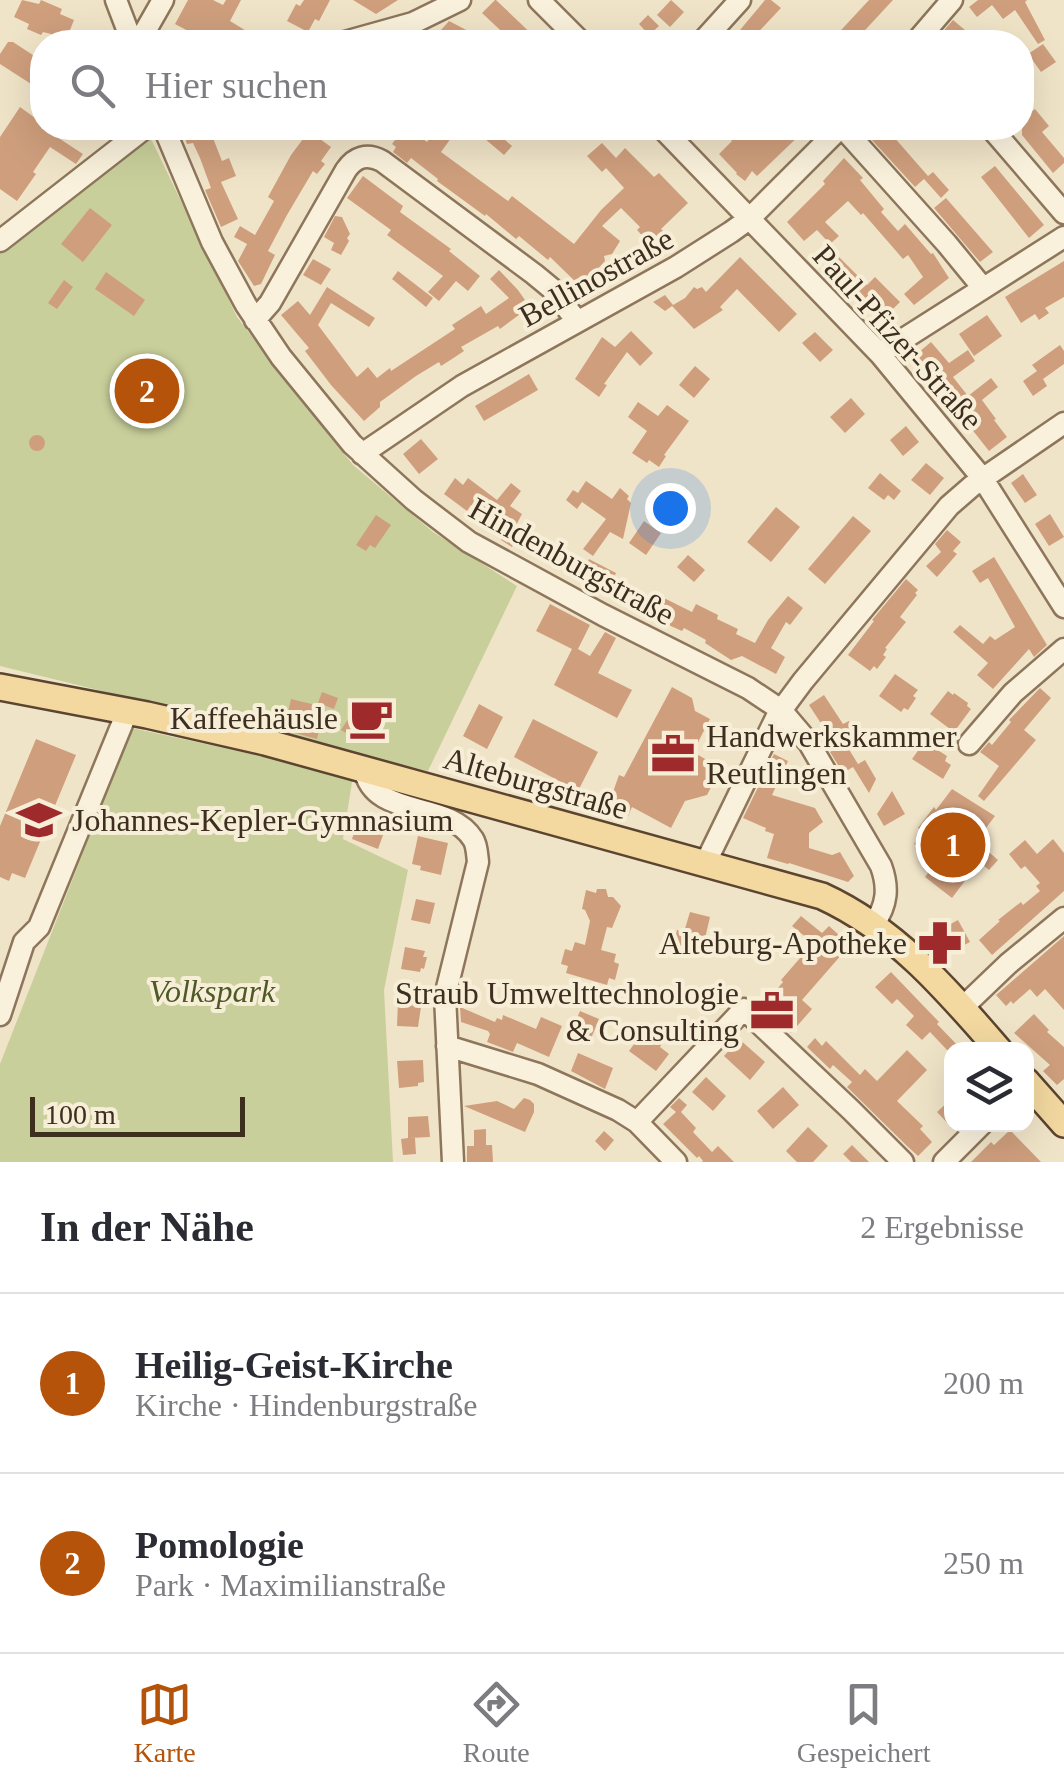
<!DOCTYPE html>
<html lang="de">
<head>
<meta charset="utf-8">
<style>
	:root { --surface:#fff; --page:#f2f2f3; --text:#2b2b33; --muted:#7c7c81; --line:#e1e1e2; --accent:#b45309 }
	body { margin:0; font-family:"Times New Roman",serif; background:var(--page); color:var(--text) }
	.controls { position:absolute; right:30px; bottom:30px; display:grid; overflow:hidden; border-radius:20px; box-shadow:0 10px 40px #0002 }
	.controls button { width:90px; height:90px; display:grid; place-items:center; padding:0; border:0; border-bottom:2px solid var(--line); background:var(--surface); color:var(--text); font:50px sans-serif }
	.scale { position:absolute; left:30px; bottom:25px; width:215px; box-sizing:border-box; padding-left:10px; border:5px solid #3d2e20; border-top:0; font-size:28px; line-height:35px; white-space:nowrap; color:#3d2e20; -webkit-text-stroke:8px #f7eed8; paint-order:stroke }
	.you { position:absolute; left:670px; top:508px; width:35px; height:35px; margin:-25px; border:8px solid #fff; border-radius:50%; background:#1a73e8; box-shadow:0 0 0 15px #1a73e833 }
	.badge { display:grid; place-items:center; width:65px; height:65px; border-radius:50%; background:var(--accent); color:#fff; font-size:32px; font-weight:700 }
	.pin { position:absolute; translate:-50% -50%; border:5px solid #fff; box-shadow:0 2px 10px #0006 }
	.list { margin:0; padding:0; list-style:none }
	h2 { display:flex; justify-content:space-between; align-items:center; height:130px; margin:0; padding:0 40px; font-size:42px }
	h2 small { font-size:32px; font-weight:400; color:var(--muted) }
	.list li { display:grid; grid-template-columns:65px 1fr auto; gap:30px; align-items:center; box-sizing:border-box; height:180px; padding:0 40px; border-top:2px solid var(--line) }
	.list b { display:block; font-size:38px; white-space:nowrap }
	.list p { margin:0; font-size:32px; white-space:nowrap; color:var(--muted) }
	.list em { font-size:32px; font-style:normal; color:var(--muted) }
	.icon { flex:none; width:55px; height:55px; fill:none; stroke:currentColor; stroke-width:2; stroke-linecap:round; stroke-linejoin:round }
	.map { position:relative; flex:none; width:1064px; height:1162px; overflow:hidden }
	.search { position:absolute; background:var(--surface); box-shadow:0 10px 40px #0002; left:30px; right:30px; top:30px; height:110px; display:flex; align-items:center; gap:25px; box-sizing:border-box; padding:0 35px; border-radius:40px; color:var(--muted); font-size:38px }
	.sheet { height:490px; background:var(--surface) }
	nav { display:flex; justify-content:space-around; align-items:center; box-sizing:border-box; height:140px; border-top:2px solid var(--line); background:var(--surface); font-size:28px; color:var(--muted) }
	nav a { display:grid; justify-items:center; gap:5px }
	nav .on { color:var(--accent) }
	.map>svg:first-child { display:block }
	.green { fill:#c9cf9b }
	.building { fill:#cf9f7d }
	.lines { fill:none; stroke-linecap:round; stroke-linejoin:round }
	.minor-casing { stroke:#8d765c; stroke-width:25 }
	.major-casing { stroke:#5b4430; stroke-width:30 }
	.minor { stroke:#faf1dc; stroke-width:20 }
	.major { stroke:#f3d9a0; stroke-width:25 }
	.labels { text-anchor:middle; stroke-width:8; stroke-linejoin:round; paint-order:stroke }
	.street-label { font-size:32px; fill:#3d2e20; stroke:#f7eed8 }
	.poi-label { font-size:32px; fill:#3d2e20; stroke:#f7eed8; text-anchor:end }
	.park-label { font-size:32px; font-style:italic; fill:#4d5a26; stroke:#f7eed8 }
</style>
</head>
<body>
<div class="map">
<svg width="1064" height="1162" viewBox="0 0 1064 1162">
	<rect width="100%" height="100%" fill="#f0e4c8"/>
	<path class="green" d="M151,139l86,178 116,148 80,67 84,54 -89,185 -428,-105v-421z
		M132,728l221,48 -10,63 65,31 -24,120 9,172h-393v-98z"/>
	<path class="building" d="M22,0l17,4 2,-4 21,9 -2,5 14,6 -8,20 -15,-6 -8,-2 -2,3 -14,-6 2,-5 -15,-7z
		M188,0h25l10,5 3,-5h15l-11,21 18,11 -6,10h-33l-34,-18z
		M304,0h26l-11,21 -4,-2 -7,13 -21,-11 9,-17 4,2z
		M353,0h45l-22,14z
		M495,0h1l44,42h-27l-31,-29z
		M671,0l13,12 -14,15 -13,-12z
		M765,0h6l10,8 -32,34h-19z
		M869,0h24l-39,42h-24z
		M978,0h49l-2,2 20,38 -7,4 -23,-34 -12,9 -11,-14 -15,12 -8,-10z
		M648,15l11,11 -10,9 -10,-11z
		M953,20l12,10 -11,12h-6l-8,-7z
		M449,21l25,13 -5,8h-34l3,-5 -5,-4 8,-3z
		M8,42h5l29,19v30l-42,-27v-10z
		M1043,44l13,18 -15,10 -13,-18z
		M20,107l22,16v5h21l-6,9 26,17 -7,10 -26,-17 -17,25 3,2 -19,27 -17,-12v-52z
		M1035,109l14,17 -7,6 22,26v5l-11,10 -31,-38v-16z
		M187,128h22l13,33 7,-3 7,18 -15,6 17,37 -17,8 -16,-37 6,-2 -11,-30 -7,-15 -6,1 -4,-12 5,-2z
		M404,128h4l19,14 10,-14h8l9,6 -13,18 67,49 4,-5 62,48 27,-34 23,-22 -18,-20 -4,4 -15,-16 15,-13 14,15 9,-10 29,29 5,-4 29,30 -27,26 2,2 -15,11 -11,-12 3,-3 -19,-19 -19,18 18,15 -3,5 -5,8 -8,2 1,5 -24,26 -31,-30 -2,3 -29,-24 -3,3 -30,-25 -1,2 -48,-35 1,-2 -27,-21 -4,5 -14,-11 3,-5 -4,-3z
		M472,128h19l21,18 -8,9z
		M718,128h89l-50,48 -5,-5 -7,10 -9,-7 1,-1 -18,-19 13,-13z
		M861,128h25l42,48 5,-4 16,18 -8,8 -17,-19 -9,8z
		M309,131l22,16 -10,14 4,3 -8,10 -4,-3 -26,44 -19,36 7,4 -14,29 -7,2 -16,-25 9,-17 -13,-7 6,-11 15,9 19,-34 -6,-4 23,-42z
		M844,158l19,20 -3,2 24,29 -3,3 17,19 7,-7 26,30 2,-1 16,25 -35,27 -10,-11 19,-17 -15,-22 -5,4 -40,-46 -2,2 -13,-14 -23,21 14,14 -9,8 -13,-14 -13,11 -17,-19 38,-38 -2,-3z
		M995,166l49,59 -15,13 -48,-61z
		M363,176l40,30 -3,6 51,37 -2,2 31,25 -12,15 -12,-10 -17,20 -11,-9 15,-16 -56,-41 4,-5 -44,-32z
		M946,198l47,54 -13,10 -46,-54z
		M90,208l22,17 -29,37 -22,-18z
		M335,216l7,1 8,17 -3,4 2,3 -8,14 -10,-5 3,-7 -10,-6z
		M831,249l36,36 8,-8 25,25 -19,19 -60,-62z
		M740,257l57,57 -18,18 -42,-43 -17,18 3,3 -29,19 -22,-23 -7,5 -12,-9 12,-7 8,10 12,-7 9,-11 3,2 5,-2 4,5z
		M313,259l18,10 -10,16 -18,-10z
		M1064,261v36l-19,11 4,5 -10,7 -4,-6 -14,9 -16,-26z
		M499,270l19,20 7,10 -3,2 5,7 -27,20 -2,-3 -37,21 3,4 -12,8 -11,7 -2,-4 -23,14 -36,26v5l-16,14 -33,-36 -26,-34 4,-3 -28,-33 17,-14 12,14 17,-28 48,31 -6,9 -38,-24 -13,22 39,52 11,-10 9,11 13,-10 1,3 64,-42 -3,-4 29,-19 5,8 23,-16 -19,-19z
		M398,271l35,27 -7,9 -34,-28z
		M106,272l39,28 -11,16 -39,-27z
		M64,280l9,7 -16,22 -9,-6z
		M987,315l15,21 -28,20 -15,-22z
		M631,331l22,22 -13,13 -13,-14 -23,32 3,1 -8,12 -24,-18 27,-42 13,10z
		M815,332l18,18 -13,12 -18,-19z
		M931,342l18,21 19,-13 7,11 -22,16 15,19 23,-18 7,9 -16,13 14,19 -2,1 13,17 -18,14 -26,-33 5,-6 -6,-6 -6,6 -43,-55z
		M1060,345l4,6v13l-21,15 4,7 -14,10 -10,-15 14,-10 -5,-6z
		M695,366l15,13 -16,19 -15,-13z
		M529,374l9,16 -54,31 -9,-15z
		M851,398l14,16 -20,19 -15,-16z
		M638,402l20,14 9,-11 22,16 -25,34 2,1 -7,11 -10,-7 -2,3 -15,-10 15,-22 -19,-14z
		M906,426l13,16 -16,14 -13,-16z
		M29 443a8 8 0 1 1 16 0a8 8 0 1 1-16 0Z
		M421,439l17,20 -19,15 -16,-20z
		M926,463l18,15 -14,17 -19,-15z
		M880,473l21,18 -7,9 -6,-5 -4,5 -16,-12z
		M1023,474l14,21 -12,8 -14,-20z
		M455,478l8,7 5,-7 29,22 14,-17 10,8 -11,15 12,8 -8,15 7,4 -9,14 -11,-7 5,-8 -35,-27 -4,6 -23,-17z
		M586,481l26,18 8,-11 9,8 -2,3 4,4 -8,36 -13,-7 -17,24 -10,-7 23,-30 -24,-17 -5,7 -11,-9 7,-10 5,3z
		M776,507l24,20 -29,35 -24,-20z
		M1050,514l14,23 -15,9 -14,-22z
		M376,515l15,10 -16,23 -5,-3 -4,6 -10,-6z
		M853,516l18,15 -46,53 -17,-15z
		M644,521l17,12 -15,22 -17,-12z
		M947,530l14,12 -8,9 4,3 -20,23 -11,-11 15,-14 -6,-8z
		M688,555l17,15 -11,12 -17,-15z
		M994,557l53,88 -13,12 -5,-8 -36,40 -16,-14 11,-12 -35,-31 7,-7 23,19 7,-8 5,4 20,-13 -27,-49 -8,5 -8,-12z
		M589,559l27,14 -9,19 -27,-13z
		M906,579l12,11 -3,3 2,2 -17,22 6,5 -21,26 2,1 -4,6 3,2 -9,12 -3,-3 -4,5 -22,-16 26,-34 -2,-1z
		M632,591l19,12 5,-9 36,18 4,-8 22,11 -1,4 21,10 -2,5 19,9 13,-23 20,-24 15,12 -13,17 -4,-3 -15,26 14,9 -9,17 -34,-18 -11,4 -26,-17 1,-3 -22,-12 -2,3 -34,-15z
		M550,604l40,21 -12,24 12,7 15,-24 11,6 -18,35 34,17 -15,28 -63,-33 18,-36 -36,-18z
		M895,674l23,16 -5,6 3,2 -8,12 -4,-2 -3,4 -22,-16z
		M672,687l20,11 3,13 15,8 -17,33 28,16 -14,27 -22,6 -14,27 -39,-21 -4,9 -12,-11 -3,-13 6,-17 5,2z
		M1040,688l11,10 -27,32 12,10 -52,61 -6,-5 21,-30 -19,-14 9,-10 3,3 19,-23 -2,-2z
		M948,691l5,4 1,-2 14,10 -1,3 4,3 -17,23 -24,-18z
		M322,692l16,6 -4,11 -16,-6z
		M824,695l19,29 6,-3 6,10 -18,10 -9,-15 -4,2 -15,-23z
		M291,699l33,8 -7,32 -33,-9z
		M479,704l24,13 -16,32 -24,-13z
		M352,713l9,6 4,-6 13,7 -12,19 -8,-6 -3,5 -14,-8z
		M533,719l65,33 -20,39 -64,-34z
		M927,738l11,8 -2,3 11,7 -2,5 6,4 -8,14 -31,-20z
		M36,739l40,16 -51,123 -13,-5 -3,8 -9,-4v-51z
		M845,743l13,21 -15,9 -13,-21z
		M774,754l14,7 -16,34 43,13 8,14 -14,11v15l23,7 8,-3 14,24 -6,6 -59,-19 -1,1 -21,-6 7,-24 -9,-3 1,-3 -23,-10z
		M865,760l11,19 -7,14 -16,-26z
		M952,789l43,27 -12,16 7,6 -7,9 15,13 -9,10 -10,-8 -27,36 -27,-21 12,-16 -23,-17 9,-12 -5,-4 16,-21 2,3z
		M892,791l13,23 -21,12 -7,-12z
		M360,815l27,9 -9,25 -26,-10z
		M418,836l30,7 -7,32 -21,-5 1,-4 -9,-2z
		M1053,839l11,14v38l-72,64 -13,-15 21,-19 -2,-1 23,-18 2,3 17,-14 -4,-5 4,-3 -15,-17 -4,3 -12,-15 16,-14 12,14z
		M597,889h9l2,8h5l8,9 -9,22 -5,-1 -6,23 15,4 -2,8 5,2 -4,16 -6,-2 -2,7 -41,-12 2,-7 -7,-2 4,-15 7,2 3,-9 10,3 5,-24 -5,-11 -3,-1 4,-19 10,3z
		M416,899l19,4 -5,21 -19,-4z
		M690,912l20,5 -8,34 -29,-7 4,-14 7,2z
		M801,916l21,17 7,-7 21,19 -48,55 10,9 -21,24 -29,-26 21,-25 -2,-2 32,-37 -21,-17z
		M958,920l12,22 -32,17 -10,-19 6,-3 -2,-3z
		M1064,936v74l-19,-21 -8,8 -7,-8 -17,15 -2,-3 -5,5 -10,-11z
		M405,947l20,4 -2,6h4l-3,12 -3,-1 -1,4 -19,-3z
		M891,972l48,50 -2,2 25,26h-15l-17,-18 -8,8 -16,-15 8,-9 -17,-17 -5,5 -17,-17z
		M398,1001h20l-1,6h4l-3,20 -21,-1z
		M460,1007l35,15 2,-4 5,2 1,-5 33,14 5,-12 21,9 -13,31 -32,-14 -4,9 -26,-10 3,-8 -2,-3 -27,-9z
		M580,1011l19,8 -9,22 -19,-8z
		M1034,1014l15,16 -2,2 17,15v32l-7,6 -14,-14 7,-6 -36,-32z
		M642,1033l9,7 3,-3 8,6 -2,4 9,7 -13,17 -27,-20z
		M815,1038l7,8 4,-5 34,34 5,-6 12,12 30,-31 20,20 -30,31 26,25 -3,3 12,13 -14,14 -11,-10 -60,-59 5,-5 -19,-17 -3,4 -23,-22z
		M739,1039l26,23 -15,18 -26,-24z
		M578,1053l35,15 -8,21 -34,-18z
		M423,1060l1,22 -6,1v3l-19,2 -2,-27z
		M706,1077l20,19 -13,15 -21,-19z
		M783,1087l16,18 -26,24 -16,-18z
		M524,1098l6,2 4,4v8l-9,20 -61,-26 33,-5 17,8z
		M679,1098l8,7 -6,7 15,16 -3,4 19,20 6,-6 16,16h-32l1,-1 -4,-5 -2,2 -34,-34 13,-12 -6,-5z
		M952,1098v30l-15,-16z
		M428,1116l2,21 -20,1h5l1,16 -13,1 -2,-16 7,-1v-21z
		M808,1127l20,19 -15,16h-16l-11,-11z
		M486,1129v16h6l1,17h-26v-16h7v-16z
		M1010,1130l31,32h-70l20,-20 3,3z
		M604,1131l10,9 -9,11 -10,-10z
		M852,1145l17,17h-18l-8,-8z"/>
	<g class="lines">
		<g class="minor-casing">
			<path id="minor" d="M116,0l16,42
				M539,0l42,42
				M139,42l24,-42
				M345,42l68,-19 47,-23
				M702,42l38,-42
				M916,42l36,-42
				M164,128l48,114 34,63 35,52 71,87 62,56 55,42 134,73 145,73 33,22 28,33 72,123c8,22 6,39 -7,58
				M662,128l218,226 103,125 81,128
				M843,128l104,116 36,44
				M991,128l73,85
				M0,241l145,-113
				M255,320l15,-17 76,-133c9,-13 21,-17 36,-9l152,113 17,14 26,33
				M880,354l184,-117
				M362,454l100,-68 214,-119 55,-35 18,-13 91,-91
				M969,744l44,-51 51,-44
				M364,768c9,52 84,31 109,71 4,6 4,15 5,23l-33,134 8,166
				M705,864l72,-148 26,-35 146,-175 23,-20 92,-63
				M962,1008l46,-44 56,-46
				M0,1015l24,-73 15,-15 88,-215
				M447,1046l91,28 80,36 19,12 39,40
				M637,1122l107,-113 107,101 52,52
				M944,1162l38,-38"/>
		</g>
		<g class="major-casing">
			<path id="major" d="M0,687l147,28 118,27 557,154c74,34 124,93 177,154
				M1026,1081l38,43"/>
		</g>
		<use href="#minor" class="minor"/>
		<use href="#major" class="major"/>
	</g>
	<defs>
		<g id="cafe-bare" transform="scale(3.45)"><path d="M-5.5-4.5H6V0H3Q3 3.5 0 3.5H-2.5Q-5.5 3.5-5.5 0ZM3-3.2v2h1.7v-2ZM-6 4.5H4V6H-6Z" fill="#9e2a2b" stroke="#f7eed8" stroke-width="2.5" paint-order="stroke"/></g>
		<g id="office-bare" transform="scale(3.45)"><path d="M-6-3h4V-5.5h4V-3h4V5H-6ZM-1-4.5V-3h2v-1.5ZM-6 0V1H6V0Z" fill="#9e2a2b" stroke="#f7eed8" stroke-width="2.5" paint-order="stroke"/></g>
		<g id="school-bare" transform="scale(3.45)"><path d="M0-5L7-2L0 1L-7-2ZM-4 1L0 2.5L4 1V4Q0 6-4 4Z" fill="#9e2a2b" stroke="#f7eed8" stroke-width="2.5" paint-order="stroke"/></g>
		<g id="pharmacy-bare" transform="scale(3.45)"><path d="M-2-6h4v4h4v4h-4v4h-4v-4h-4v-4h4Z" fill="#9e2a2b" stroke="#f7eed8" stroke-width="2.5" paint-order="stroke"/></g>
	</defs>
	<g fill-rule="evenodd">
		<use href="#cafe-bare" x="371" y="718"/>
		<use href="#office-bare" x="673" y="754"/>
		<use href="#school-bare" x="39" y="820"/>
		<use href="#pharmacy-bare" x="940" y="943"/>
		<use href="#office-bare" x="772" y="1011"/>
	</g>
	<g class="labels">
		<g class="street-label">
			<text transform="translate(596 277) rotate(-29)" y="11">Bellinostraße</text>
			<text transform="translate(898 337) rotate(48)" y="11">Paul-Pfizer-Straße</text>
			<text transform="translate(572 561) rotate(29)" y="11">Hindenburgstraße</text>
			<text transform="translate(536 783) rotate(16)" y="11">Alteburgstraße</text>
		</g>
		<g class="poi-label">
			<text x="338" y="729">Kaffeehäusle</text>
			<text x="706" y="747" text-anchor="start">Handwerkskammer<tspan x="706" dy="37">Reutlingen</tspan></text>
			<text x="72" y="831" text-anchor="start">Johannes-Kepler-Gymnasium</text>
			<text x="907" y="954">Alteburg-Apotheke</text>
			<text x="739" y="1004">Straub Umwelttechnologie<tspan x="739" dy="37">&amp; Consulting</tspan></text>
		</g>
		<g class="park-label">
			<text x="212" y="1002">Volkspark</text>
		</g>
	</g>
</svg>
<div class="controls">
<button><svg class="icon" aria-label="layers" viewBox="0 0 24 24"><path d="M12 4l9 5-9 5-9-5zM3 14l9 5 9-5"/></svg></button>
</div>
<div class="scale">100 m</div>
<div class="you"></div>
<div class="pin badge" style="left:953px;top:845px">1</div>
<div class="pin badge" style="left:147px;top:391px">2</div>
<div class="search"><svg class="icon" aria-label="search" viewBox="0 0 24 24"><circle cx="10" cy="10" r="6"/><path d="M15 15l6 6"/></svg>Hier suchen</div>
</div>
<section class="sheet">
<h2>In der Nähe<small>2 Ergebnisse</small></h2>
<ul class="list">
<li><span class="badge">1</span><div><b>Heilig-Geist-Kirche</b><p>Kirche · Hindenburgstraße</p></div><em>200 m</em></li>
<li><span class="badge">2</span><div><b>Pomologie</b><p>Park · Maximilianstraße</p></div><em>250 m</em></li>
</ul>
</section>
<nav>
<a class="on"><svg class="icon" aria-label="map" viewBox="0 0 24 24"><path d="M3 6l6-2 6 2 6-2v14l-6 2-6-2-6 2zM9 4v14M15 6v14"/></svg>Karte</a>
<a><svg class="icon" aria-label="directions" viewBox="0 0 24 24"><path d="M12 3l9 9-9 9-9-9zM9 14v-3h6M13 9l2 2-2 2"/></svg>Route</a>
<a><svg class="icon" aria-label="saved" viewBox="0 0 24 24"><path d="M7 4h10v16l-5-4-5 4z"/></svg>Gespeichert</a>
</nav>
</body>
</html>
